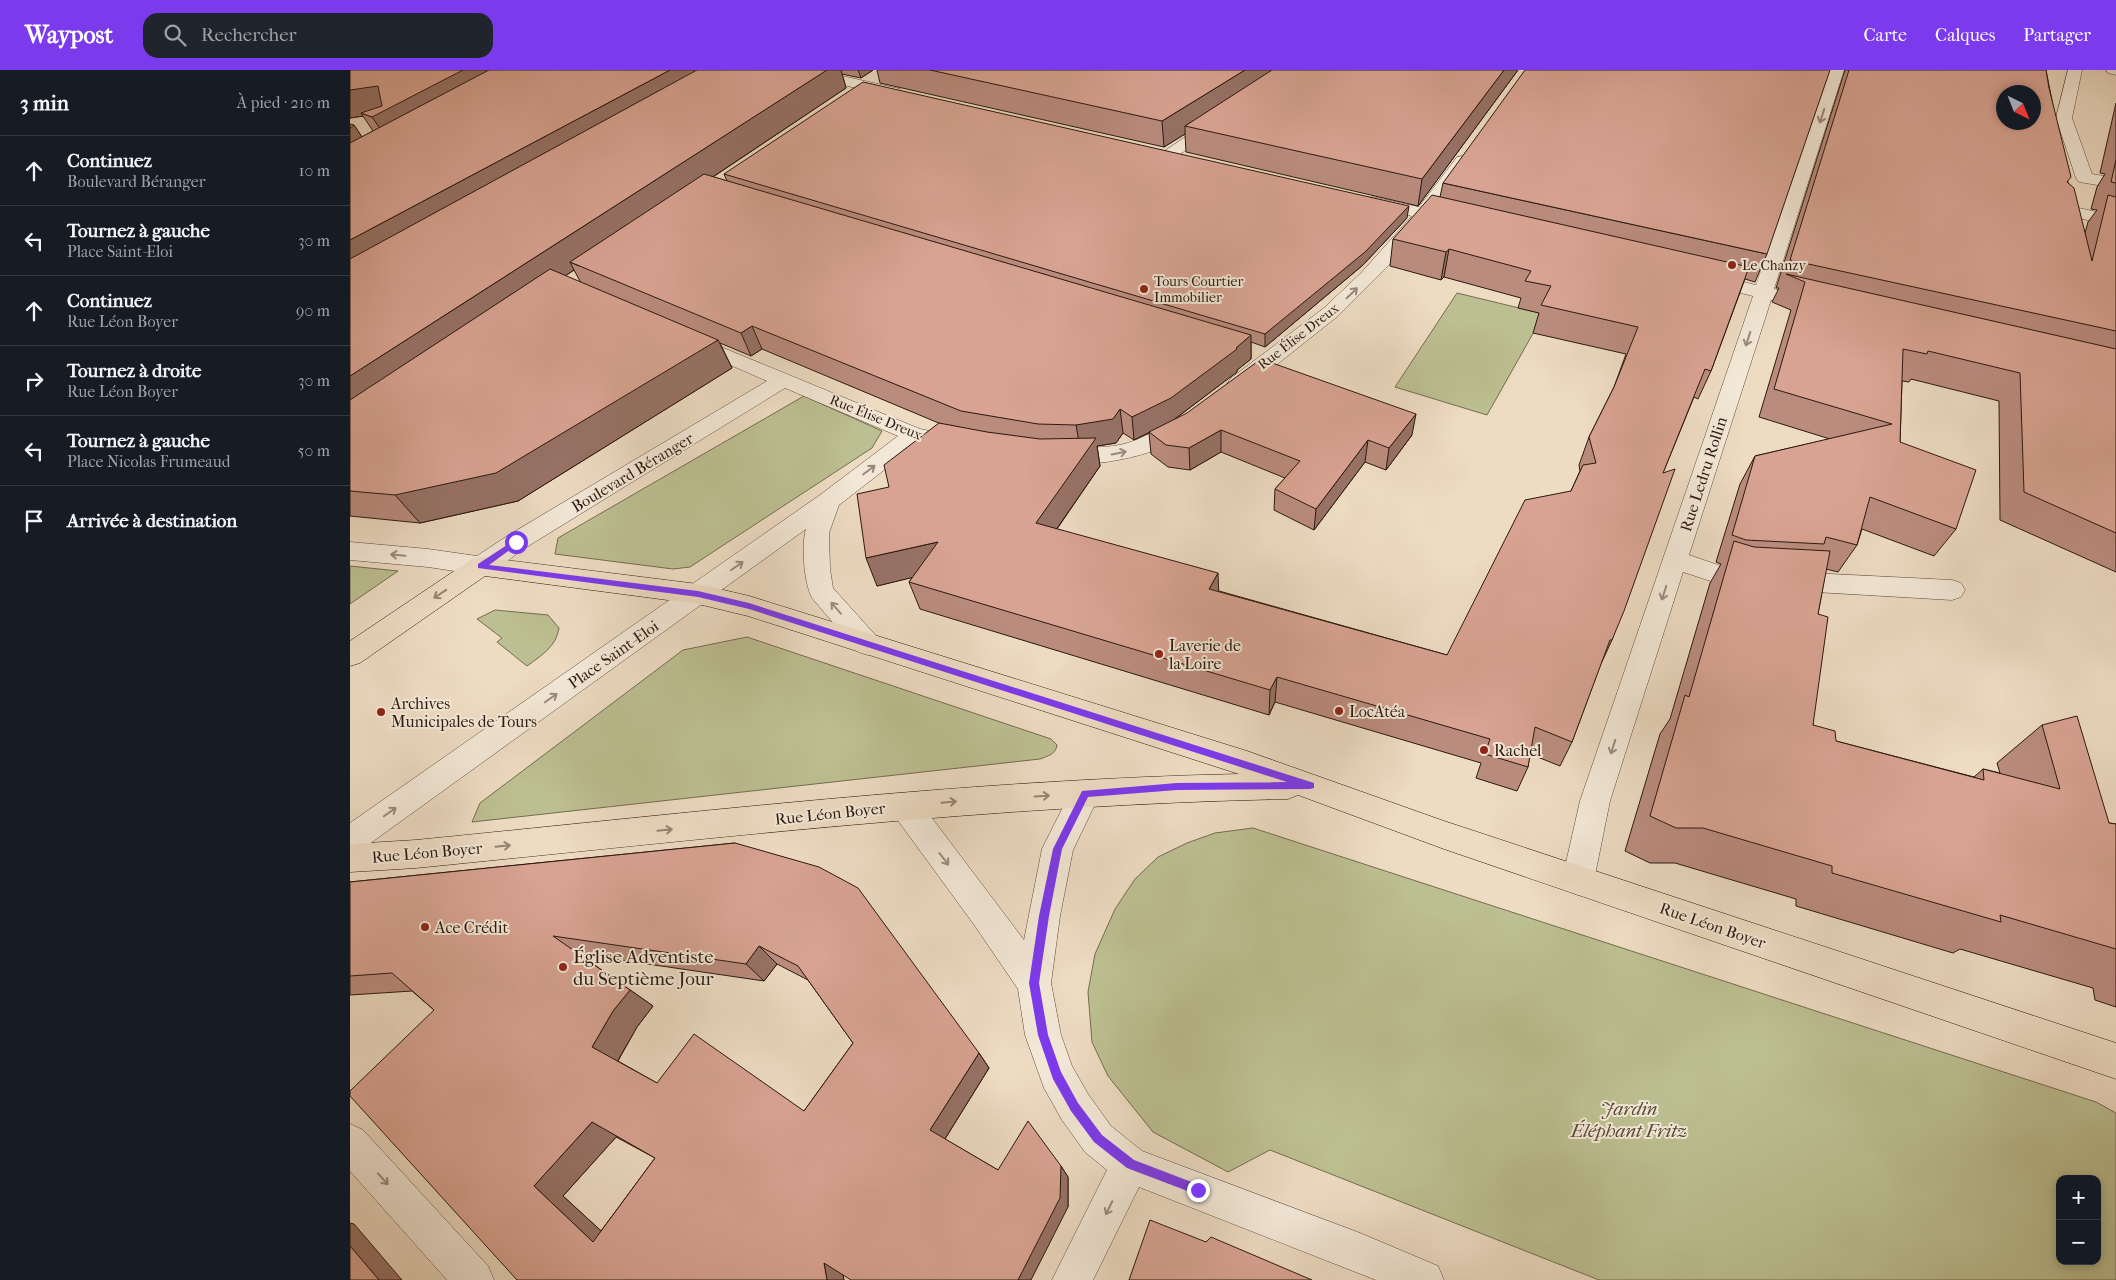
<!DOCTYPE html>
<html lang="fr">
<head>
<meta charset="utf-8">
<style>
	:root { --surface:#171b24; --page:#20242c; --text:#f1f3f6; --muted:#9ea1a6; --line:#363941; --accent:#7c3aed }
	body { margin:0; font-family:"IM FELL French Canon",serif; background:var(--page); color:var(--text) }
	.controls { position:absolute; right:15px; bottom:15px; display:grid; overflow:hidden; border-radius:10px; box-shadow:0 2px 8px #0003 }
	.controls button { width:45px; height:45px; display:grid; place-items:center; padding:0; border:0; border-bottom:1px solid var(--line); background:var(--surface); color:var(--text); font:25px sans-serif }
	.compass { position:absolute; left:1646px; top:15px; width:45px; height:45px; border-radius:50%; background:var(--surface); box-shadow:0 2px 8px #0003; rotate:137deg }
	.stop { position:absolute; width:15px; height:15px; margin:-11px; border:4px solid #7c3aed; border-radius:50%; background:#fff }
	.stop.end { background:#7c3aed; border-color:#fff; box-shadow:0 1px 5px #0008 }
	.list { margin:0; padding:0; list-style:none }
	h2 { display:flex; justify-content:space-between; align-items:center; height:65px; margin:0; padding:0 20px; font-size:21px }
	h2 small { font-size:16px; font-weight:400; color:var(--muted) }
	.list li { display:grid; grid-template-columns:32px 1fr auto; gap:15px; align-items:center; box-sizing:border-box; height:70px; padding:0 20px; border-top:1px solid var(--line) }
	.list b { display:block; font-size:19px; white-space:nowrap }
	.list p { margin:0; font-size:16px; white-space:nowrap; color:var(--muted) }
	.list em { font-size:16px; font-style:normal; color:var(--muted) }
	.icon { flex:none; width:28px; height:28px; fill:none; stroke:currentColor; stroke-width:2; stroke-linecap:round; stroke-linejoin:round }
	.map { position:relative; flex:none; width:1766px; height:1210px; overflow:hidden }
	header { display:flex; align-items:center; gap:30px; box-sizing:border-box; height:70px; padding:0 25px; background:var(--accent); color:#fff }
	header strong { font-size:24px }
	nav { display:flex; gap:28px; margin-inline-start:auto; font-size:18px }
	.search { width:350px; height:45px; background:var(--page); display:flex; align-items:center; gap:12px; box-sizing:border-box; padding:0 18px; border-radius:15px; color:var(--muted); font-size:19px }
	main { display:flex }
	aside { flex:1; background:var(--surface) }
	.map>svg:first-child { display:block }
	.green { fill:#bcbf91; stroke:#746c50; fill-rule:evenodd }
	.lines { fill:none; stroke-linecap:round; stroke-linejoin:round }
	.minor-casing { stroke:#5c493c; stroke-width:1 }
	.major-casing { stroke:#2b180f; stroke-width:1 }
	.minor { fill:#f3e8d7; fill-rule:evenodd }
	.major { fill:#eddbc2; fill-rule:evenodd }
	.wall { fill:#ba8c7e; stroke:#2b180f; fill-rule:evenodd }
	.shaded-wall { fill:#977266; stroke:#2b180f }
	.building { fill:#d8a392; stroke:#2b180f; fill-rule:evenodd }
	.oneway { stroke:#998a7d }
	.oneway2 { stroke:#968371 }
	.route { fill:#7c3aed }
	.poi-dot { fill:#8f2418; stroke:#f3e8d7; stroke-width:2 }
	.labels { text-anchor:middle; stroke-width:4; stroke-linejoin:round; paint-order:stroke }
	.far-poi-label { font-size:14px; fill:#2b180f; stroke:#f3e8d7; text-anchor:start }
	.far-street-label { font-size:14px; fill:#2b180f; stroke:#f3e8d7 }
	.street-label { font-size:16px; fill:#2b180f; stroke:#f3e8d7 }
	.poi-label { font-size:16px; fill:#2b180f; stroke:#f3e8d7; text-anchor:start }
	.near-poi-label { font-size:19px; fill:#2b180f; stroke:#f3e8d7; text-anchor:start }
	.near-park-label { font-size:19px; font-style:italic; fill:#564a36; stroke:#f3e8d7 }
</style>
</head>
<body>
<header>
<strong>Waypost</strong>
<div class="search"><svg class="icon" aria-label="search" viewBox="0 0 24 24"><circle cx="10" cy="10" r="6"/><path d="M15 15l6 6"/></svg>Rechercher</div>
<nav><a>Carte</a><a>Calques</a><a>Partager</a></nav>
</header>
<main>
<aside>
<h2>3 min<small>À pied · 210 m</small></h2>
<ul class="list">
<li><svg class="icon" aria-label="ahead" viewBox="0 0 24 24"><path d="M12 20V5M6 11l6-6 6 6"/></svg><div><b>Continuez</b><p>Boulevard Béranger</p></div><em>10 m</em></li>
<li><svg class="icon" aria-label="left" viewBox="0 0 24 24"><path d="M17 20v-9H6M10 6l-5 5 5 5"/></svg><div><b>Tournez à gauche</b><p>Place Saint-Eloi</p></div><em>30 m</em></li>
<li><svg class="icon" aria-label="ahead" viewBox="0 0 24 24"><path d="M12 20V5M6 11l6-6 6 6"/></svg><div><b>Continuez</b><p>Rue Léon Boyer</p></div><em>90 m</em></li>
<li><svg class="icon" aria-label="right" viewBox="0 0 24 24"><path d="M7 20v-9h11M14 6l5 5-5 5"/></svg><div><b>Tournez à droite</b><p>Rue Léon Boyer</p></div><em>30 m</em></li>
<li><svg class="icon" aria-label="left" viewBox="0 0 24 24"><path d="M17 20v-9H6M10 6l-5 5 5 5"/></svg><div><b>Tournez à gauche</b><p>Place Nicolas Frumeaud</p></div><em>50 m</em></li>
<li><svg class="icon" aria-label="arrive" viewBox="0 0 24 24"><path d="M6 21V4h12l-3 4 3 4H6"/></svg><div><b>Arrivée à destination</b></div></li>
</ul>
</aside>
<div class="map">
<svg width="1766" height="1210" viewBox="0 0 1766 1210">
	<rect width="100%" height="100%" fill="#eddbc2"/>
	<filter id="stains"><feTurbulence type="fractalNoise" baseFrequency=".004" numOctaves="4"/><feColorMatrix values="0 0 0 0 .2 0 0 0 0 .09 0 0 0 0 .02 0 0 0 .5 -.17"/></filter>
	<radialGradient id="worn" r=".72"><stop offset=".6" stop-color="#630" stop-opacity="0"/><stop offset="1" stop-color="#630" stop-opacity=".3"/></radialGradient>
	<path class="green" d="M1107,223l87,21 -57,101 -92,-28z
		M454,326l78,35 -10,17 -182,119 -17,2 -118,-15 3,-16z
		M0,496l48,5 -48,33z
		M145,540l53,5 11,13c-3,19 -17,27 -32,38l-30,-24 5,-4 -25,-19z
		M397,567l304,102 6,6c-1,9 -9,11 -17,14l-568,63 8,-19 203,-153z
		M903,758l843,274 20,11v167h-517l-329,-130 -42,22 -75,-40 -45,-56 -16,-34 -4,-50 7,-38 20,-45 20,-30 23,-22 29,-14 28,-10zM1710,1109h37v82h-37z"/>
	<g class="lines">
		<g class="minor-casing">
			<path id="minor" d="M439,0h27l84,19 3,3 -8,5 -104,-24z
				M1480,0h14l-70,219 46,11 3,4 -3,4 -7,2 -42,-10 -82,255 41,14 222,11 9,3 4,7 -4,7 -9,3 -223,-13 -46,-15 -73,229 -16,79 -5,10 -11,5 -11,-5 -5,-10 18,-79 173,-505 -54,-13 -3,-4 3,-4 7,-2 50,12z
				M1718,0h14l-10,48 20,56 24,4v10l-37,-6 -3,-4 -20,-60z
				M1756,0h10v5l-8,-2z
				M868,47l6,2 2,3 -2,3 -50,33h-12l-2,-4 52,-35z
				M1113,86l6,1 2,4 -36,50 24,5 3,4 -3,4 -6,1 -25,-5 -37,43 -53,53 -92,73 -8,2 -8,-2 -3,-5 3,-5 94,-71 37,-35 51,-57 -45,-10 -3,-4 3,-4 6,-1 46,10 38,-50z
				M1710,134l56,12v10l-62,-13 -3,-4 3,-4z
				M342,265l228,94 47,10 3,5 -3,5 -8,2 -40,-8 -80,62 -10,28 1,36 3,19 45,50 3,7 -3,7 -10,3 -10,-3 -46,-54c-8,-15 -11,-53 -6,-69l-445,321 -11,4v-31l470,-328 78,-59 -113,-48 -260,160 -35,25 -9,2 -53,-8 -78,-7v-18l78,7 49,7 30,-20 260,-155 -82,-36 -3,-4 3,-4z
				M832,350l8,2 3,5c-17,27 -110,44 -140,35l-3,-5 3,-5c22,-7 47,-2 71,-8 20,-5 38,-19 58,-24z
				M735,711l11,4 4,9 -27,56 -13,66 -9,67 10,52 11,31 16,28 23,32 31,25 218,82 78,33 6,14h-68l-237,-93 -46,93h-41l55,-110 -22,-18 -23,-32 -18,-32 -19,-53 -7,-46 -43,-63 -81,-111 -4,-9 4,-9 11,-4 11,4 108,143 18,-91 32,-64z
				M0,1054l13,6 125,136 6,14h-47l-97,-109z"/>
		</g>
		<g class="major-casing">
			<path id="major" d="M131,487l217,27 51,12 498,155 197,70 672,222v36l-672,-230 -146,-54 -10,4c-292,6 -582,40 -872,69l-66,4v-28l66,-4c274,-27 548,-60 823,-66l-491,-158 -50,-12 -213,-28 -125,87 -10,3v-25l122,-82z"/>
		</g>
		<use href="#minor" class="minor"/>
		<use href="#major" class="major"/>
	</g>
	<path class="wall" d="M0,0h523l-12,8 -19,-4 4,14 -133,89 14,4 -3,-7 683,44 -44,47 -98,82 -14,-5v17l-14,11v2l-62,47 237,16 -26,35 -21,-8 -51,68 -40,-20 1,-21 10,-11 -64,-26 -31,18 -22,-3 -17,-13 -2,-21 -15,7 -11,-7 -7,10 -19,3 3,20 -43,63 162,62 228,64 124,-164 9,-20 -1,-6 10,-28 25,-50 12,-33 -93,-21 6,-20 -21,-5 3,-10 -77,-21 -3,3 -51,-14 3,-27 47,-42 3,-14 324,71 -12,28 -10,-3 -34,92 -13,28 -4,-2 -31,76 -51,167 -12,26 -28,76 -12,24 -30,-12 -2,13 -11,24 -41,-13 5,-15 -206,-61 -6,13 -349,-106 -11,-27 4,-5 -36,9 12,-99 52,-63 -179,-75 -11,7 -31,-13 12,25 -214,133 -98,22 -70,-7v-392l4,1 8,12 11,-6 -10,-15 -13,2zM224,200l7,13 -16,-7z
		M527,0h641l-100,136 -232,-54 -1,-18 -21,13 -284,-64z
		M1495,0h201l22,112 17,51 3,-11 9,-12 -6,-1 6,-22 8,-13 -5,-1 16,-70v469l-116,-52 -1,-119 -88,-22 -2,3 -7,-1 -2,61 56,87 -22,27 -72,-27 -5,16 -19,27 -12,-3 -8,45 -5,111 23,16 138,36 9,-8 17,4 -3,-10 45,-38 67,98 7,1v183l-21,-7 -2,-12 -133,-39 -7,4 -157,-47v-7l-121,-36h-25l-25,-12 35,-117 10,-15 40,-136 11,-19 -5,-2 24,-78 15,-28 75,-17 -71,-22 32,-107 -19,-8 7,-14h-3z
		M385,773l244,210 10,15 -44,71 53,31 63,-4 7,11v30l-225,68 1,5h-327l-83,-270 -22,-19 -62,4v-113zM229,884l185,27 13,-17 31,16 45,63 -49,68 -147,-28 -39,-22 19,-34 16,-21zM266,1067l39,21 -54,73 -38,-35z"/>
	<path class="shaded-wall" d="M113,0h62l-135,73 -18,-26 -11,-4 2,3 -13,2v-28z
		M320,0h56l-376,209v-39z
		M477,0h14l5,18 -267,178 -9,-4 4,8 -224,150v-44z
		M508,0h15l-12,8z
		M895,0h40l-100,56v8l-21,13 -2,-26z
		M1154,0h14l-100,136 4,-27z
		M4,55l18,27 -22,12v-36z
		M1059,136l-2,12 -44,47 -98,82v-13z
		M1099,179l-5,28 -3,3 5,-28z
		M402,256l10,23 -11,7 -10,-23z
		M901,265v24l-14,11v2l-65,49 -38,19 -2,-23 104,-69z
		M368,270l14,28 -214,133 -98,22 -25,-28z
		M770,339l3,24 -7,10 -19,3 3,20 -58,84 -6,-27 44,-75 -4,-23z
		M1066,344l-4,21 -26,35 3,-22z
		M871,360v22l-31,18 -1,-22z
		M1018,370l-3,22 -51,68 2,-21z
		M588,472l10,27 -71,17 -11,-28z
		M868,503l1,27 -10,-11z
		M927,607l-2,25 -6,13 1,-25z
		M409,876l18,18 -13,17 -18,-17z
		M280,920l23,16 -16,21 -20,35 -25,-15 21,-36z
		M629,983l10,15 -46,74 -13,-12z
		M242,1052l26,13 -55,61 59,54 -29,-8 -59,-56z
		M711,1096l7,11v30l-37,73h-13z
		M0,1153l4,1 48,56h-23l-29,-34z
		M474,1193l18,7 2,10h-17z"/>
	<path class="building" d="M0,0h113l-91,47 -11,-4 21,-7 -4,-20 -28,4z
		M139,0h181l-320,170v-97z
		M347,0h130l-477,306v-117z
		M580,0h315l-83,51z
		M922,0h232l-82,109 -237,-53z
		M1175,0h305l-63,184 -324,-71z
		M1499,0h197l3,18 22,89 -4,5 7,6 18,73 16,-66 8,2v134l-326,-71zM1654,22h30v30h-30z
		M513,12l546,124 -44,46 -100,82 -541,-160z
		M1766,90v23l-5,-1z
		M354,104l547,161 -15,13 1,1 -66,49 -39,19 -12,-8 -7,10 -37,6 -38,-1 -77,-13 -209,-85 -11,7 -171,-71z
		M1082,125l317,72 -38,104 -6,-2 -42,104 12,-4 -51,142 -12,29h-2l-38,102 -37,-15 -7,40 -43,-13 5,-15 -213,-62 -7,13 -361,-108 29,-40 -72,16 -9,-64 32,-7 -5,-22 55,-42 48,9 53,7 56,-1 -60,85 182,50 -9,16 238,66 78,-155 46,-9 12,-26 13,-2 -7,-26 25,-50 24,-60 -97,-22 10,-19 -26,-5 6,-10 -82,-22 -3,3 -53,-13z
		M200,199l168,71 -222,133 -101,22 -45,-4v-91z
		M1436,204l330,75v184l-92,-41 -4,-119 -92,-22 -1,3 -24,-5 -3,93 76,28 -20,59 -86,-32 -13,48 -31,-8 -2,7 -78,-4 -14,-5 23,-79 137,-32 -118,-35 31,-107z
		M911,289l155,55 -27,34 -21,-8 -52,69 -41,-20 25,-28 -79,-31 -32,18 -23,-3 -17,-13 38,-19z
		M1384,471l20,6 76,4 -12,63 10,3 -15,108 22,6 1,10 148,39 -1,-11 77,20 -18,-64 35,-9 32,107 7,1v125l-116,-34 1,7 -169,-49v-7l-129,-38h-27l-26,-12 35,-121 4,2z
		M385,773l84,24 39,21 121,165 -49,77 68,40 30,-49 33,45 -1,32 -42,82h-167l-27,-17 3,17h-310l-167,-184v-5l84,-81 -42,-37 -42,3v-94zM203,866l193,28 13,-18 39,20 55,77 -49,68 -110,-77 -37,49 -65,-36 21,-36 17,-21zM242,1052l63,36 -62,84 -59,-56z
		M800,1150l56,22 5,-5 101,43h-183z
		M0,1176l29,34h-29z"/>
	<defs><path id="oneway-shaft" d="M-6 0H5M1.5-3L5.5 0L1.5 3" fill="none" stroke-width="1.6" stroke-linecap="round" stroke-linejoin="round" transform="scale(1.25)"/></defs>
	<g class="oneway">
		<use href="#oneway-shaft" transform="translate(1472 46) rotate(108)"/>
		<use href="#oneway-shaft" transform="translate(1002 223) rotate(-44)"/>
		<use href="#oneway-shaft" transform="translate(1398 269) rotate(108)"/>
		<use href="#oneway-shaft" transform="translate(769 383) rotate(-11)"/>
		<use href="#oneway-shaft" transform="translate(519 400) rotate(-37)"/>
		<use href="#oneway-shaft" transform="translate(48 485) rotate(-175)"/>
		<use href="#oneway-shaft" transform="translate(387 496) rotate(-35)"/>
		<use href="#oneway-shaft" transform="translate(1314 523) rotate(108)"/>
		<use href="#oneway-shaft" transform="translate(486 538) rotate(-131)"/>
		<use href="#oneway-shaft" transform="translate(201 628) rotate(-35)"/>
		<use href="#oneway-shaft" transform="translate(1263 677) rotate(108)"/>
		<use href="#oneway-shaft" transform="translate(40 742) rotate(-35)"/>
		<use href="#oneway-shaft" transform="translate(594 789) rotate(52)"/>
		<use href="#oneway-shaft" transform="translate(33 1109) rotate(48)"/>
		<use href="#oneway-shaft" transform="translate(759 1138) rotate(116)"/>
	</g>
	<g class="oneway2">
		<use href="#oneway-shaft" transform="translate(90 524) rotate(146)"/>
		<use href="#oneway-shaft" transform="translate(692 726) rotate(-3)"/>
		<use href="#oneway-shaft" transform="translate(599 732) rotate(-5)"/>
		<use href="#oneway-shaft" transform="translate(315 760) rotate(-6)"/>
		<use href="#oneway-shaft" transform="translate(153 776) rotate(-6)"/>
	</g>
	<path class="route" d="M166,469l2,1v4l-29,21 209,26 51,12 565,180v5l-4,1 -133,1 -89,7 -26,52 -13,67 -10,67 9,52 13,37 17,31 24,32 32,25 68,26v7l-4,2 -71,-27 -33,-26 -23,-31 -18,-32 -15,-44 -9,-52 10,-67 14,-67 29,-58 95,-8 110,-1 -538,-173 -51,-12 -220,-29v-4z"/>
	<g class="poi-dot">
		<circle cx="1382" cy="195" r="5"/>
		<circle cx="794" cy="219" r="5"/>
		<circle cx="809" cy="584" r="5"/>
		<circle cx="989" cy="641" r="5"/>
		<circle cx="31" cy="642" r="5"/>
		<circle cx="1134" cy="680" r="5"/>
		<circle cx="75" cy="857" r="5"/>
		<circle cx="213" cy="897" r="5"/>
	</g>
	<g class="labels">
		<g class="far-poi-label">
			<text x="1392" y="200">Le Chanzy</text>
			<text x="804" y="216">Tours Courtier<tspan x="804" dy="16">Immobilier</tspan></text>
		</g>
		<g class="far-street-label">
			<text transform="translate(948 266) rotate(-38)" y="5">Rue Élise Dreux</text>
			<text transform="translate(526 347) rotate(22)" y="5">Rue Élise Dreux</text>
		</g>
		<g class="street-label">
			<text transform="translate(282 402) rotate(-31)" y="6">Boulevard Béranger</text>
			<text transform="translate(1353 404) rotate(-72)" y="6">Rue Ledru Rollin</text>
			<text transform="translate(263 584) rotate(-35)" y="6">Place Saint-Eloi</text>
			<text transform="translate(480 743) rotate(-6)" y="6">Rue Léon Boyer</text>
			<text transform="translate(77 782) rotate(-5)" y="6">Rue Léon Boyer</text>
			<text transform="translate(1363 855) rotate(19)" y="6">Rue Léon Boyer</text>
		</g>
		<g class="poi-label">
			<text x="819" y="581">Laverie de<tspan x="819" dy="18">la Loire</tspan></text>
			<text x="41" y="639">Archives<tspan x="41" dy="18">Municipales de Tours</tspan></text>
			<text x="999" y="647">LocAtéa</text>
			<text x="1144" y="686">Rachel</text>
			<text x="85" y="863">Ace Crédit</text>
		</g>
		<g class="near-poi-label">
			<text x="223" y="893">Église Adventiste<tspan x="223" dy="22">du Septième Jour</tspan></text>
		</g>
		<g class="near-park-label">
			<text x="1279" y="1045">Jardin<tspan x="1279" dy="22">Éléphant Fritz</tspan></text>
		</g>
	</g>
	<rect width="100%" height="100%" filter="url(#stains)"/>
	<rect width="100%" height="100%" fill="url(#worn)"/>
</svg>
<div class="controls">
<button>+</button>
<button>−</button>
</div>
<svg class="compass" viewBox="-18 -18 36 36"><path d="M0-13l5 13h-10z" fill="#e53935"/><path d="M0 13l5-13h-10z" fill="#9ea1a6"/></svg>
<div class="stop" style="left:166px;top:472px"></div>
<div class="stop end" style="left:848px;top:1120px"></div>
</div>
</main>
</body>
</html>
